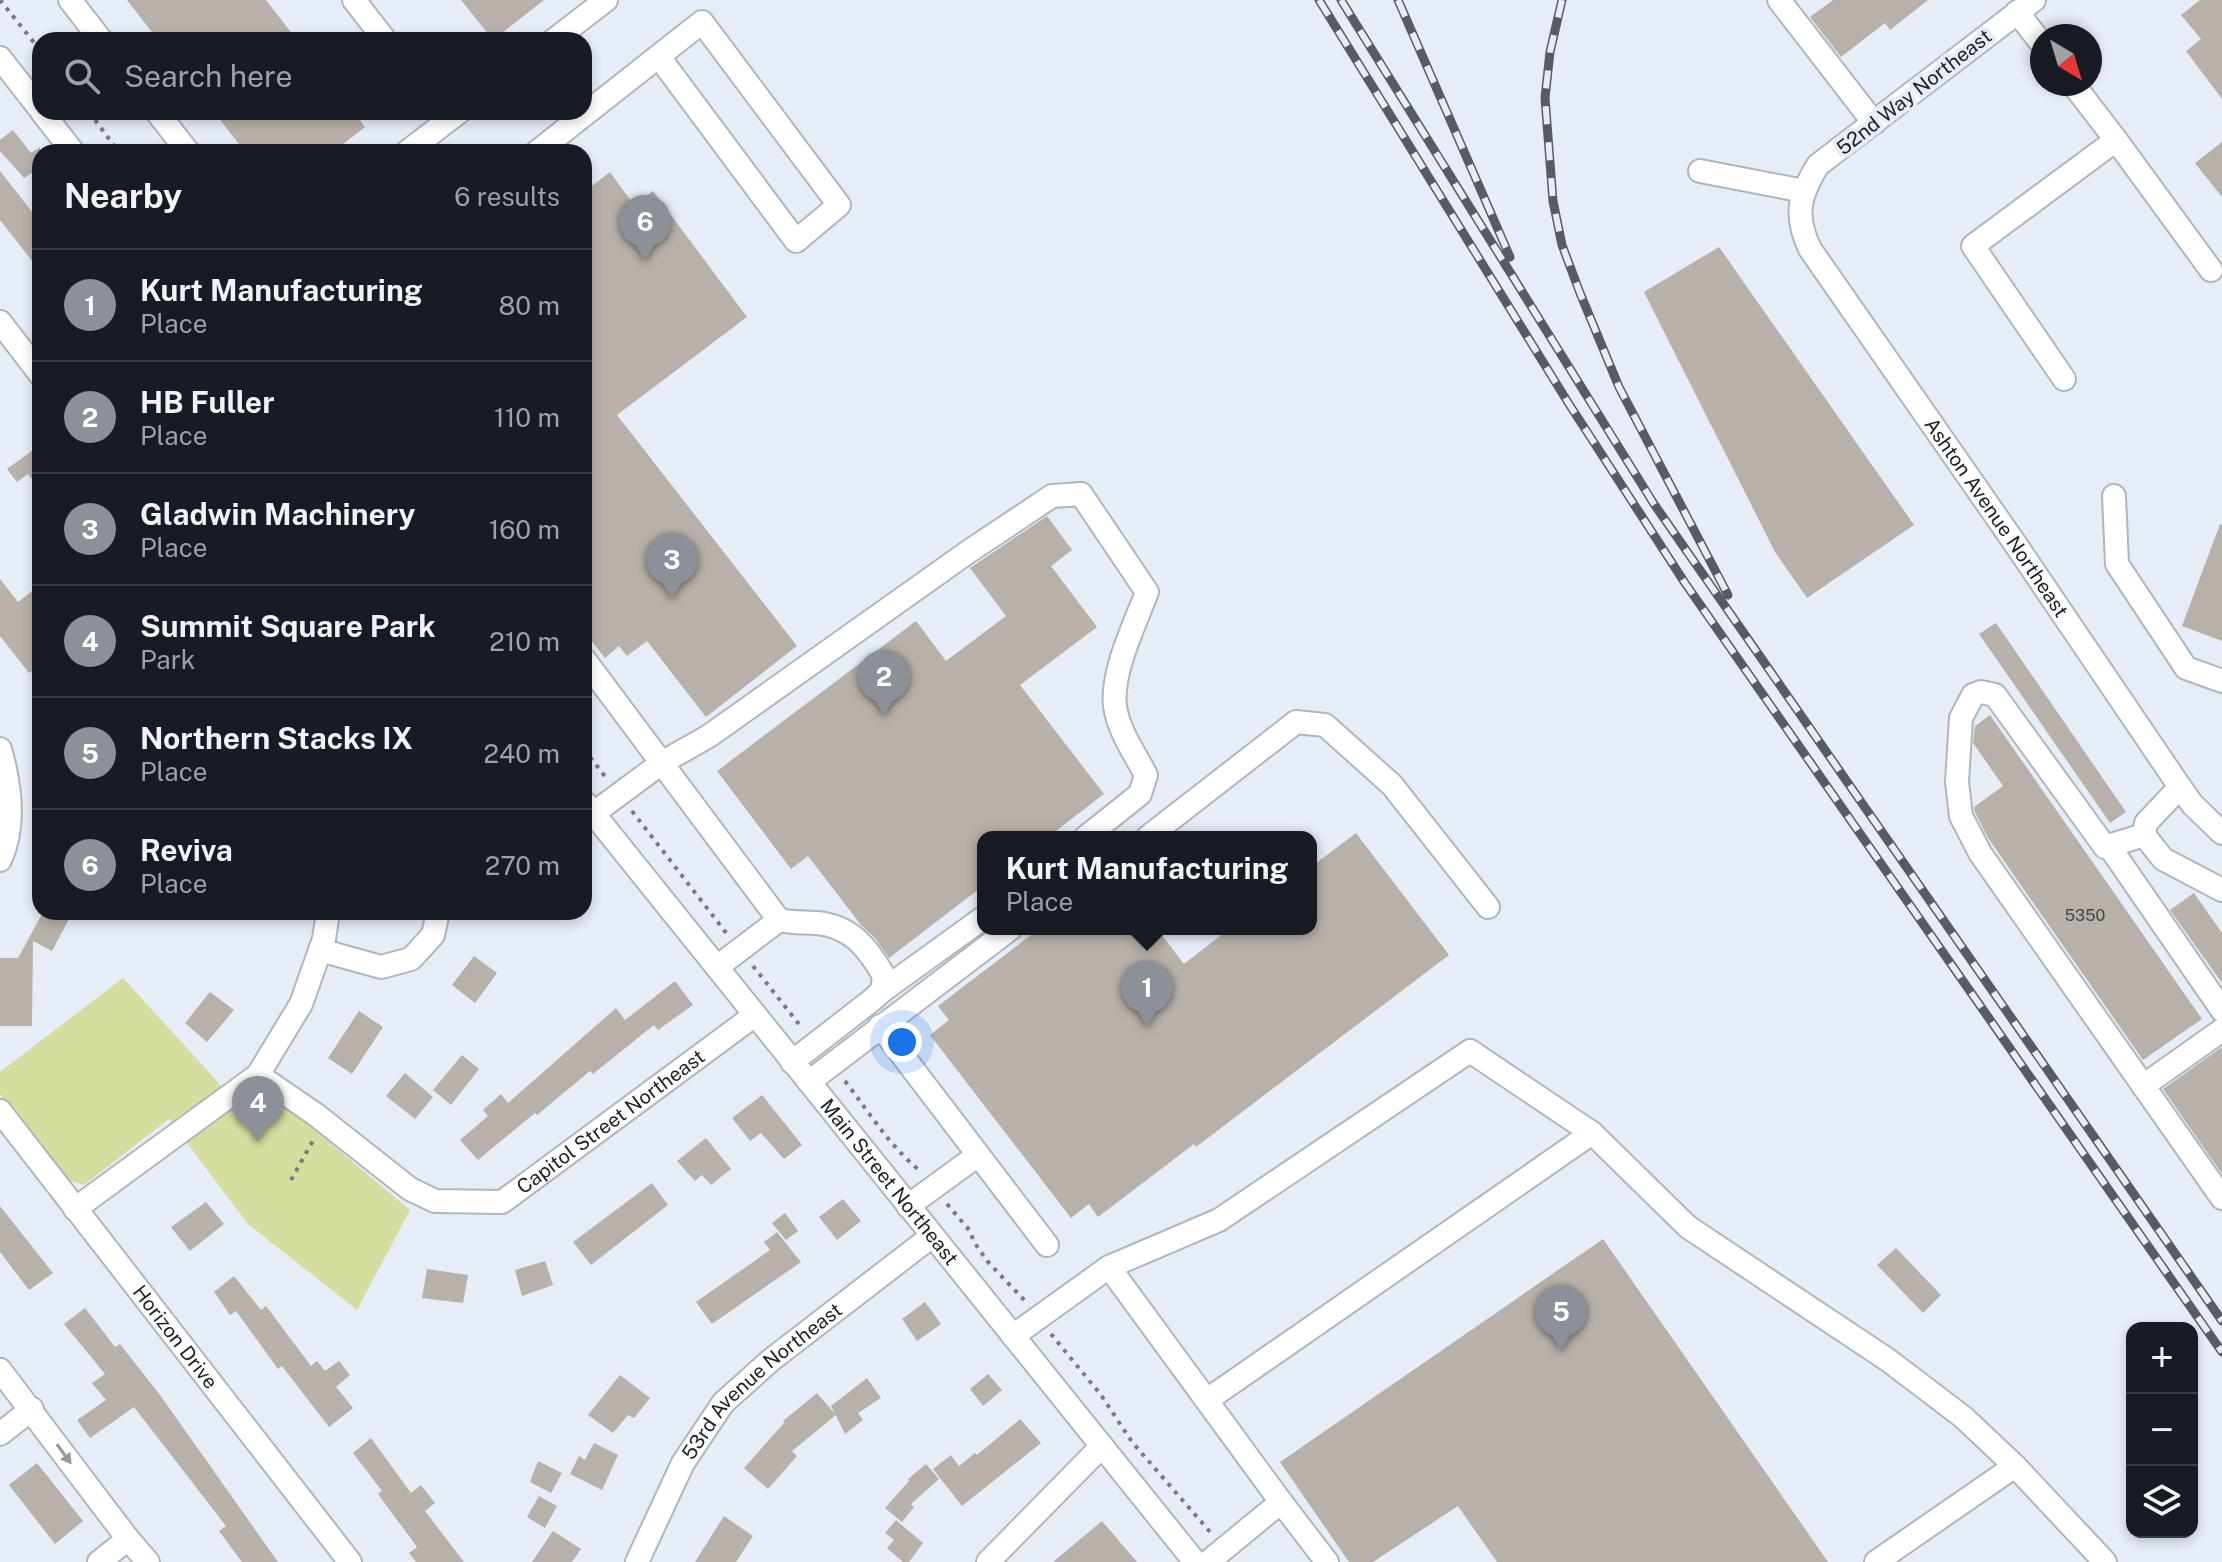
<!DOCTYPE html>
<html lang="en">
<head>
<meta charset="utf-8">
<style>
	:root { --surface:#171b24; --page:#20242c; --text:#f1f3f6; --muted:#9ea1a6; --line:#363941; --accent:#8c9099 }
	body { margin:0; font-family:"Public Sans",sans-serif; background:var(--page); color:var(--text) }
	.controls { position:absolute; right:24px; bottom:24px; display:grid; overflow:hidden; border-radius:16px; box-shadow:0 4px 12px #0003 }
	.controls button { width:72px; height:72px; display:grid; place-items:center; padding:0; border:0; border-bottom:2px solid var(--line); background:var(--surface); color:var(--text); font:40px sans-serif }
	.compass { position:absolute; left:2030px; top:24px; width:72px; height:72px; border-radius:50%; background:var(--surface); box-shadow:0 4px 12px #0003; rotate:142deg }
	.you { position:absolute; left:902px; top:1042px; width:28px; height:28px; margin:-20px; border:6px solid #fff; border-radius:50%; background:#1a73e8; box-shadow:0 0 0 12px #1a73e833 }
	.badge { display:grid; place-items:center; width:52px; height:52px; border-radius:50%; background:var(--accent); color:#fff; font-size:26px; font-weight:700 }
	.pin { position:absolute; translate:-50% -66px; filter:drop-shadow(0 2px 4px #0008) }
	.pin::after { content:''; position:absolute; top:42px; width:28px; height:24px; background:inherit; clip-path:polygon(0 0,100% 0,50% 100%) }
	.popup { position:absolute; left:977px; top:831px; width:340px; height:104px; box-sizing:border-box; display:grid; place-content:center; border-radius:16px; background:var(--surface); filter:drop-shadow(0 2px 6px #0005); font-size:26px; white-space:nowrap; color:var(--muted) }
	.popup b { font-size:30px; color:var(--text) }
	.popup::after { content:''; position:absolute; left:50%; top:100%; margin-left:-16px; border:16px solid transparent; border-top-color:var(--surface) }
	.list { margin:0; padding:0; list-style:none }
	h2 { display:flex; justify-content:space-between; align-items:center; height:104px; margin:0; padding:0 32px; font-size:34px }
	h2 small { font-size:26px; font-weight:400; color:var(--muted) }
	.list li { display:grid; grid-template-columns:52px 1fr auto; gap:24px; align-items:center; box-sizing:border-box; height:112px; padding:0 32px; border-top:2px solid var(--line) }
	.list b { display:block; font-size:30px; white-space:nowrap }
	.list p { margin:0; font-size:26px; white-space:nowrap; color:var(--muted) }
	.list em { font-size:26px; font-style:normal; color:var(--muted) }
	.icon { flex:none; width:44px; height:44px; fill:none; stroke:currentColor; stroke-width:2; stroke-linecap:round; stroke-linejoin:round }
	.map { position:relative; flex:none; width:2222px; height:1562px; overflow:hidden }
	.search { position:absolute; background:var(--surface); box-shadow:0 4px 12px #0003; left:32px; top:32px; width:560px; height:88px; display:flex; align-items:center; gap:20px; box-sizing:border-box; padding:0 28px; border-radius:24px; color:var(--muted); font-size:30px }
	.panel { position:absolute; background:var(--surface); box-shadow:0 4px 12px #0003; left:32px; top:144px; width:560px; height:776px; border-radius:24px }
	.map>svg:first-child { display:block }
	.green { fill:#d5dd9f }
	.building { fill:#b8b1a9 }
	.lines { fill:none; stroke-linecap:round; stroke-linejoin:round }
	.minor-casing { stroke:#aeb6be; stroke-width:26 }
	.path { stroke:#787c82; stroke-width:4; stroke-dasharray:4 6; stroke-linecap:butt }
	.minor { stroke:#fff; stroke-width:22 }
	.rail-casing { stroke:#585b60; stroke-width:9 }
	.rail { stroke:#e6edf6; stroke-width:6; stroke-dasharray:18; stroke-linecap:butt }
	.oneway { fill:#999a9c }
	.labels { text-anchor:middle; stroke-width:8; stroke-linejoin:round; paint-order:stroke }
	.number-label { font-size:16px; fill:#444 }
	.street-label { font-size:20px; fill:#1d1f22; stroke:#e6edf6 }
</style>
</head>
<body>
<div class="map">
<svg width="2222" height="1562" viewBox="0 0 2222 1562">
	<rect width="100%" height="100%" fill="#e6edf6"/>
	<path class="green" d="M123,978l94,103 16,22 13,-12 23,1 141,118 -53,100 -109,-86 -79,-105 -85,66 -17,-5 -67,-86v-22z"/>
	<path class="building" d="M127,0h139l31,40h-139z
		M461,0h83l-51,40z
		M1833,0h95l-38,30 -5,-7 -44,34 -31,-40z
		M2200,0h22v99l-36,-48 15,-12 -20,-24z
		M214,112h140l11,15 -32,25h-88z
		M13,130l18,23 9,-6v21l-16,10 -24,-27v-11z
		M2222,142v55l-27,-34z
		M0,171l40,51v49l-40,-51z
		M610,172l24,33 19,-14 94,126 -130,98 180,231 -91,71 -59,-76 -20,15 -8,-10 -14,12 -21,-27v-439z
		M1719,247l195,278 -107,73 -32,-46 -131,-260z
		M40,445v45l-12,-16 -11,8 -10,-13z
		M1047,516l25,34 -21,16 46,61 -77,58 84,109 -56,43h-65v49l-94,72 -14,-20 -14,-13 -53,-69 -17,13 -74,-98 199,-150 30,40 60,-45 -36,-48z
		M2220,524l2,1v116l-40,-15z
		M0,579l18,23 22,-17v40l-7,5 7,8v28l-11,7 -29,-37z
		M1996,623l130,189 -16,11 -131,-189z
		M1990,715l212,304 -59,41 -155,-222 -13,-26 -1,-5 29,-21 -30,-43 2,-17z
		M1356,833l93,122 -253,192 -2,-3 -96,73 -9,-13 -18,14 -141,-183 19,-15 -11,-14 101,-77h118l27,35 45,-35h82v-62z
		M2194,893l28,40v50l-52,-73z
		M43,912h18l9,5 -18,34 -19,-10 -1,85h-32v-68h18z
		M474,956l23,17 -22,30 -23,-18z
		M675,981l18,24 -35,25 -4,-5 -61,49 -3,-3 -53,44 -2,-2 -57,47 -18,-20 28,-24 -5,-6 18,-16 7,9 108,-95 9,12z
		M210,992l24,18 -27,32 -22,-19z
		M359,1011l24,16 -31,47 -24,-16z
		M2222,1047v127l-59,-85z
		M462,1055l17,14 -28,36 -18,-15z
		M405,1073l28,24 -18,22 -29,-23z
		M762,1095l40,50 -18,14 -23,-26 -11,8 -18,-23z
		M706,1138l25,31 -20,16 -9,-10 -7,6 -18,-20z
		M652,1183l16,22 -77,60 -18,-23z
		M843,1199l18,22 -24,19 -18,-23z
		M206,1202l18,22 -34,27 -19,-24z
		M0,1206l53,67 -24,17 -29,-38z
		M785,1213l13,18 -12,9 -14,-17z
		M777,1232l24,30 -89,62 -16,-22 74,-52 -6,-8z
		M1603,1239l225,323h-331l-39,-56 -85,56h-24l-69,-100z
		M1896,1248l45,47 -18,18 -46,-48z
		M545,1261l8,24 -31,11 -7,-26z
		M427,1269l41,6 -5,28 -41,-5z
		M234,1276l27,34 5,-4 45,60 6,-5 8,10 14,-10 11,14 -14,12 17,21 -24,19 -47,-61 -4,3 -42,-58 -6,4 -16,-23z
		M925,1302l16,22 -24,17 -15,-22z
		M85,1308l30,39 5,-3 40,51 118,167h-36l-23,-31 7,-5 -92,-119 -44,31 -13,-18 29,-20 -14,-17 13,-9 -41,-50z
		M988,1374l14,16 -19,16 -13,-17z
		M620,1375l30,23 -16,20 -6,-3 -15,18 -25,-18z
		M867,1378l14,20 -23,15 5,7 -18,14 -14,-28z
		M817,1393l19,22 -44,36 5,5 -29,33 -24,-21 40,-45 -1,-2z
		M1020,1419l21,24 -79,63 -29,-37 18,-14 8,11 16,-13 2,2z
		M371,1438l40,55 10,-8 14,18 -10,8 39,51h-48l-7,-9 8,-6 -39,-53 4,-3 -29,-38z
		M594,1443l24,12 -16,35 -32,-16 9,-18 6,4z
		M538,1461l24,12 -11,20 -21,-11z
		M37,1463l46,58 -28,23 -46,-59z
		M926,1464l13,15 -28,25 3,3 -12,15 -17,-14 24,-27 -1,-2z
		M539,1496l18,10 -12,22 -18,-11z
		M724,1516l29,20 -17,26h-41z
		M896,1520l27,23 -14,19h-6l-16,-14 7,-8 -9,-7z
		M1102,1521l35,41h-84z
		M553,1531l28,18 -9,13h-40z"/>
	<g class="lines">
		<g class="minor-casing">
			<g id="minor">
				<path d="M70,0l31,40"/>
				<path d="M354,0l31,40"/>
				<path d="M1779,0l95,123"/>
				<path id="s1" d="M2034,0l-216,165c-19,31 -24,50 -8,84l204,293 166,245 12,17 30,29"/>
				<path d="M2017,12l25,32"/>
				<path d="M554,40l52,-40"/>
				<path d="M0,58l40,51"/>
				<path d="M42,112l31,40"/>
				<path d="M157,112l31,40"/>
				<path d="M2116,140l95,130"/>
				<path d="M407,152l52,-40"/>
				<path d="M537,152l165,-130 137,183 -43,36 -137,-184"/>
				<path d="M1700,171l104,20"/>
				<path d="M0,322l40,52"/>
				<path d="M2064,379l-91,-133 143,-106 -43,-56"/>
				<path d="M2114,496l3,68 69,104 36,13"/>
				<path d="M584,659l195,261c13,3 25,2 38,3 34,3 51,25 67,53l-2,15 -10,9 -80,62"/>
				<path d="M0,749c10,35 16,77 0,111"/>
				<path d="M2180,787l-34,36 -2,12 19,24 59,31"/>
				<path id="s2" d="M585,803l610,759"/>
				<path d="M594,813l69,-51 46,-26 259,-184 84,-56 29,-2 66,98c-12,32 -36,80 -32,114 3,24 20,48 31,69l-6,19 -54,43"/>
				<path d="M2144,835l-39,12 -110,-152 -14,-3 -8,3 -12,23 -4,64 4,34 19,37 242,345"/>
				<path d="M1148,837l148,-115 29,3 67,60 96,122"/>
				<path d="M2109,846l113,164"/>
				<path d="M320,950l61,17 30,-8 22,-24 5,-23"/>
				<path d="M717,967l62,-47"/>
				<path d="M882,991l101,-73"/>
				<path d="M880,1026l167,219"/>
				<path id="s3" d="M258,1075l57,39 95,75 25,12 67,1 253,-187"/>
				<path d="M809,1082l201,-153"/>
				<path d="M2143,1086l79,-56"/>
				<path id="s4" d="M0,1111l350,451"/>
				<path d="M908,1206l70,-51"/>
				<path d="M75,1209l183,-134 43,-71 23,-65 4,-27"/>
				<path d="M1109,1267l172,235 -73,60"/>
				<path d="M1013,1336l96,-69 110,-47 251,-169 122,82 96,94 200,133 75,57 52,49 90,96"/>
				<path d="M0,1370l128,169 20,23"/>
				<path d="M1207,1400l385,-267"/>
				<path d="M0,1434l32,-25"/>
				<path d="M1281,1502l46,60"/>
				<path d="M99,1562l29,-23"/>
				<path id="s5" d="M637,1562l46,-99 40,-60 48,-43 161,-124"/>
				<path d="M988,1562l114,-116"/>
				<path d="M1876,1562l139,-96"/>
			</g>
		</g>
		<path class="path" d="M0,0l40,50
			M89,112l30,40
			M584,749l23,30
			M632,811l95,123
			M753,966l49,62
			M845,1081c26,34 43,63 76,91
			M291,1180l24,-43
			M947,1204l23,27 4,11 14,20 38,40
			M1051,1334l50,61 31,47 79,91"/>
		<use href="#minor" class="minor"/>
		<g class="rail-casing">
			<path id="rail" d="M1319,0l250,404 116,179 537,769
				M1341,0l313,504 568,817
				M1398,0l112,257
				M1562,0l-12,52 -5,46 8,103 9,44 18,48 39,94 109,208"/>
		</g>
		<use href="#rail" class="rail"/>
	</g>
	<defs><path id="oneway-solid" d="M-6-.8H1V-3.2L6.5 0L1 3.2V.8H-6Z" transform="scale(2)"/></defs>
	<use class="oneway" href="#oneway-solid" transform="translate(64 1454) rotate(54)"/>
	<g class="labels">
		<g class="number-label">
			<text x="2085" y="921">5350</text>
		</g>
		<g class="street-label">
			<text transform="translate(1914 92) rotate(-38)" y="7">52nd Way Northeast</text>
			<text dy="7" stroke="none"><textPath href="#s1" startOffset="688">Ashton Avenue Northeast</textPath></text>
			<text dy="7" stroke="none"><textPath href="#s3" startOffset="420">Capitol Street Northeast</textPath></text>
			<text dy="7" stroke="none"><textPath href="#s2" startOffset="486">Main Street Northeast</textPath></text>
			<text dy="7" stroke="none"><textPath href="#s4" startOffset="286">Horizon Drive</textPath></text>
			<text dy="7" stroke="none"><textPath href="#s5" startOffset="224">53rd Avenue Northeast</textPath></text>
		</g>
	</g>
</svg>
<div class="controls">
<button>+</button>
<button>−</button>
<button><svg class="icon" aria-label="layers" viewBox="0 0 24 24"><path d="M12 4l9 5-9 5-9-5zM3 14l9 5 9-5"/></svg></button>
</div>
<svg class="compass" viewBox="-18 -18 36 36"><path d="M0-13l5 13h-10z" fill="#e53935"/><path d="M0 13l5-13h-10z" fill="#9ea1a6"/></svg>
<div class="you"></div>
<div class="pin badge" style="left:1147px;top:1027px">1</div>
<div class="popup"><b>Kurt Manufacturing</b>Place</div>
<div class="pin badge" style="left:884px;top:716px">2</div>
<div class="pin badge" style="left:672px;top:599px">3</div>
<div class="pin badge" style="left:258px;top:1142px">4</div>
<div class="pin badge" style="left:1561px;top:1351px">5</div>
<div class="pin badge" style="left:645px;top:261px">6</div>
<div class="search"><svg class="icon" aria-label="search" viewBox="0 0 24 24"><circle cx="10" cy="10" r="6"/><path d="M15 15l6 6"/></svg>Search here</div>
<section class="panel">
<h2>Nearby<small>6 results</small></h2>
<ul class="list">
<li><span class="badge">1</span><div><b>Kurt Manufacturing</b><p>Place</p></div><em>80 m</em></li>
<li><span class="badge">2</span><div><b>HB Fuller</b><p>Place</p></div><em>110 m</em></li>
<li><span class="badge">3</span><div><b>Gladwin Machinery</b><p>Place</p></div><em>160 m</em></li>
<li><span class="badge">4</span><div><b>Summit Square Park</b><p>Park</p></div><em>210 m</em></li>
<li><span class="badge">5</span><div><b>Northern Stacks IX</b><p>Place</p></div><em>240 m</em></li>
<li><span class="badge">6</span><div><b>Reviva</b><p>Place</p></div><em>270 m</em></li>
</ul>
</section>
</div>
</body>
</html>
